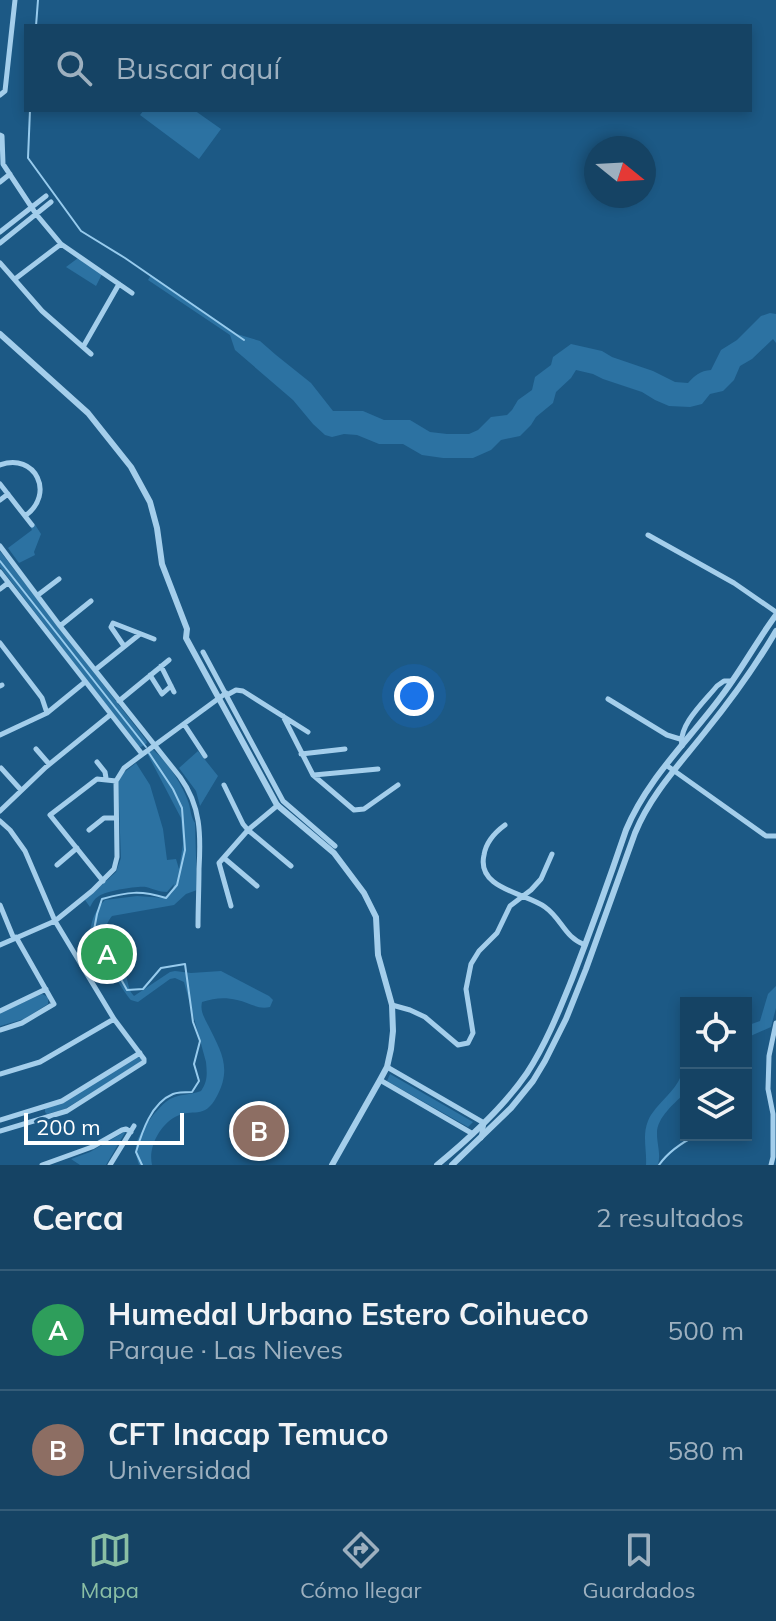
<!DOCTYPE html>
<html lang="es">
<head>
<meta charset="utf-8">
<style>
	:root { --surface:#154364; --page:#224e6d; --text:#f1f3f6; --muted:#9db0bf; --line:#345c78; --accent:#8abfa5 }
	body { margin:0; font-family:Mulish,sans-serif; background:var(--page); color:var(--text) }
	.controls { position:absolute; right:24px; bottom:24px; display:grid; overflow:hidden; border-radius:0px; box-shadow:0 4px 12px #0003 }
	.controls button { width:72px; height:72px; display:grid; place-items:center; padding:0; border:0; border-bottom:2px solid var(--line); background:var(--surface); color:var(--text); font:40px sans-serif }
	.compass { position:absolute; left:584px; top:136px; width:72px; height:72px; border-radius:50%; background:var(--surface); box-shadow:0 4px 12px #0003; rotate:108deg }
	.scale { position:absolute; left:24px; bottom:20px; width:160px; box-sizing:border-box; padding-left:8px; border:4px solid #fff; border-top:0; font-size:22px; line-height:28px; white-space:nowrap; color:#fff; -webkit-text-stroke:6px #1c5985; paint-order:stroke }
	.you { position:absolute; left:414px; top:696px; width:28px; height:28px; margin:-20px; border:6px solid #fff; border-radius:50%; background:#1a73e8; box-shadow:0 0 0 12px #1a73e833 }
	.badge { display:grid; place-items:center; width:52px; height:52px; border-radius:50%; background:var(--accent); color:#fff; font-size:26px; font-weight:700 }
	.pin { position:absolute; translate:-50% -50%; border:4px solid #fff; box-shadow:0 2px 8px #0006 }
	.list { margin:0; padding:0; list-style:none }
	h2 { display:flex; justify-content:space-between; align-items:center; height:104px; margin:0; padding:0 32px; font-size:34px }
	h2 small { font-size:26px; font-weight:400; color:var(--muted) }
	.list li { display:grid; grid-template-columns:52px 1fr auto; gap:24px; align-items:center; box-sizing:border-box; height:120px; padding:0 32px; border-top:2px solid var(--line) }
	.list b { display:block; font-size:30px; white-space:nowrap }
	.list p { margin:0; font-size:26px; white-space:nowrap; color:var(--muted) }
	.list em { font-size:26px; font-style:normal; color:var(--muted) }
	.icon { flex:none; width:44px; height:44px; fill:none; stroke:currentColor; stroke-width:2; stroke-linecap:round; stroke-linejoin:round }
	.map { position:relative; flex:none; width:776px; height:1165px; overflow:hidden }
	.search { position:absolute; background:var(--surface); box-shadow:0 4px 12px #0003; left:24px; right:24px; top:24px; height:88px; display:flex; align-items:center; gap:20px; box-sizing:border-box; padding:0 28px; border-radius:0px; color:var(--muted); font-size:30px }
	.sheet { height:344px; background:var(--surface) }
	nav { display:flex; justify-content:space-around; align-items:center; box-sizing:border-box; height:112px; border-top:2px solid var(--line); background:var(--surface); font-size:22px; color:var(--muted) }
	nav a { display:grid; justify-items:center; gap:4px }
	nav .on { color:var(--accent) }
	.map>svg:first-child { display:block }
	.green { fill:#2c72a2 }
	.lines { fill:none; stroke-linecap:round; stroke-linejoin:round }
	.stream { stroke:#97cbed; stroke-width:2 }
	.minor { stroke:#a4ceeb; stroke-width:5 }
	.tertiary { stroke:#a4ceeb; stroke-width:6 }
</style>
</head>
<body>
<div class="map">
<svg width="776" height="1165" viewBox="0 0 776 1165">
	<rect width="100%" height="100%" fill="#1c5985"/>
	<path class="green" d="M144,110h50l27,19 -22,30 -59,-44z
		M78,258l24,16 -6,12 -30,-19z
		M151,275l86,59 23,7 16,14 35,28 22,28h30l21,9h26l20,12 17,2h22l9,-4 13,-13 16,-2 5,-5 6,-10 14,-10 3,-13 16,-12 2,-8 18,-13 31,7 10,6 41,14 22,11 13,1c7,-8 12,-12 23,-13l10,-20 16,-10 24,-24 9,-3 6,1v29l-3,-4 -21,20 -12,7 -6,14 -11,11 -13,3 -8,10 -12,3 -21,-1 -14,-6 -13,-8 -39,-13 -10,-5 -17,-4 -5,8 -15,14 -3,11 -17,14 -5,8 -11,11 -19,4 -10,10 -18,8h-30l-21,-3 -19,-11h-24l-22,-9 -13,-1 -12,3 -7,-2 -12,-11 -20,-24 -58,-50 -5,-15 -82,-55z
		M34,523l7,11 -7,18 1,3 -16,8 -11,-15 24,-18 -2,-4z
		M0,551l146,189 1,3 -6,4 -3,-1 -138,-179z
		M151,748c16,13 32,37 38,56 2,8 2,13 6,19l2,67 -11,4 -12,11 -62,11c-19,25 3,35 13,57 4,9 2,16 9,23l36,-24 5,-1 16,2 30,-2 48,25 4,4 -3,7c-13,3 -21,-5 -33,-7 -12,-3 -23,-2 -35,2 -2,9 2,15 6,23 13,26 24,43 9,71 -13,25 -24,11 -42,21 -16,9 -27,31 -23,48h-13c-2,-6 -4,-12 -3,-19 1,-12 23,-41 34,-47 9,-5 21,-4 31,-8 7,-10 6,-18 5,-29l-22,-80 -9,-4 -5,1 -32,23c-3,-1 -5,-1 -7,-2 -4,-3 -40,-60 -41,-65 0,-12 6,-27 15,-35l32,-4 28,2 7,-5 2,-9 -7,8c-8,0 -13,-3 -21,-5 -10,-1 -39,4 -47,9 -5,3 -6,6 -9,11l-5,-7 31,-28 5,-14 -3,-77 4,-7 14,-11 14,22 13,44 4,31 9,-1 3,10 4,-25 -2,-26 -34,-65z
		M198,751l20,25 -18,30 -4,-15 -17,-23z
		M776,986v22l-5,19 -25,11v-12l14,-5 8,-27z
		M42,994l6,3v7l-24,15 -24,7v-13z
		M686,1026v66c-11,11 -29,25 -29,41 0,13 4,19 1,32h-12c1,-14 -4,-30 2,-44 7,-17 28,-29 33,-46 5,-17 -4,-34 5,-49z
		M138,1057l3,1v4l-76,47 -18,5 -2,-2v-3z
		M390,1074l83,48 -5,5 -81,-46z
		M126,1131l-20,34h-26l-9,-6 19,-7z"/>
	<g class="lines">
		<path class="stream" d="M36,26l2,-26
			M30,110l-2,48 53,73 44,27 119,82
			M0,561l146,186
			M746,1108l4,-2
			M142,1165l-6,-13c6,-20 15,-49 37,-58 5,-2 13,-2 19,-2l7,-11 -5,-17 6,-23 -7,-19 -8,-58 -24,4 -18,21 -16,1 -14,-25 -15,-21 -4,-14 3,-16 5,-15c26,-7 38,-9 64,-1l11,-13 8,-35 -3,-42 -9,-19 -24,-36
			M659,1165c9,-13 24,-23 38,-30"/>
		<path class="minor" d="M0,95l5,-4 10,-91
			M0,135l2,1 1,28 33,50 25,30 71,49
			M0,182l10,-8
			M0,232l46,-36
			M0,243l51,-41
			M0,263l42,48 49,43
			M15,279l46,-35
			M83,347l36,-63
			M0,465c35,-13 56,29 25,51
			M0,484l32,41
			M0,500l8,-6
			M648,535l86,48 42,29
			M0,546l60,80 120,151c21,29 21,58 19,92 0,19 -1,38 -1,57
			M0,572l142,182
			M0,589l8,-6
			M38,595l21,-16
			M60,626l31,-25
			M0,643l36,47 6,8 5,15
			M124,646l-13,-19 2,-4 41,16
			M203,652l80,149 52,45
			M161,666l13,26
			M95,670l45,-36
			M150,675l12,19 9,-8
			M0,686l2,-1
			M227,695l9,-5 7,1 65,41
			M608,699l59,36 13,4
			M119,701l50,-41
			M283,716l30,59 41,35 10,-1 34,-24
			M184,724l21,32
			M0,735l47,-22 38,-31
			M682,746c-4,-21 22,-44 35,-60l7,-5h8
			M36,749l13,15
			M301,754l44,-5
			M97,762l8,10 1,6
			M666,765l100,71h10
			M1,768l20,22
			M314,775l64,-6
			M224,785l19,39 5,6 43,36
			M0,811l46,-44 64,-52
			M0,821l10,9 15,21 30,70 59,98 30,40v3l-77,49 -67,20
			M505,825c-11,8 -19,17 -21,30 -8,34 42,38 61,52 17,12 19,30 40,38
			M89,830l15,-12h11
			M224,858l33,28
			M57,865l20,-17
			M103,881l-53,-66 47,-36 19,2
			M0,905l14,34
			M231,906l-12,-43 29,-33 30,-25
			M0,945l55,-24 37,-30 22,-22 3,-12 -1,-76 8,-13 12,-9 90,-66
			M392,1005l18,5 15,7 33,28 10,-2 5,-10 -7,-44 5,-25 8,-13 18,-18 13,-27 21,-16 10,-11 11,-25
			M0,1011l46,-22
			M0,1030l22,-7 32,-19 -38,-67
			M387,1067l97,56 -3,15
			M0,1074l40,-12 74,-43
			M380,1080l93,54
			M0,1120l62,-19 78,-48
			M42,1165l50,-18 30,-17 4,-1 5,3
			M110,1165l24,-39
			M771,1165l2,-8v-43l-5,-25 1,-33 7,-33"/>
		<path class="tertiary" d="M0,334l88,79 43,54 19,35 7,26 5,36 25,65 -1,9 91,167 57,48 30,40 12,24 2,38 14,50 1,26 -2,18 -4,18 -7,13 -48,85
			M437,1165c33,-27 66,-57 90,-92 19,-29 32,-62 45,-94 19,-49 37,-99 54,-149 21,-51 62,-89 94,-132 21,-27 36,-56 56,-83
			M452,1165l59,-57 22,-27 12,-20 21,-42 20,-50 49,-136c16,-39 44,-68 70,-101 26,-32 50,-65 71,-101"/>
	</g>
</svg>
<div class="controls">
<button><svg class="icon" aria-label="locate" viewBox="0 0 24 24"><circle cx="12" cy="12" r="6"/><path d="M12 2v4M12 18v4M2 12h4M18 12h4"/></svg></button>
<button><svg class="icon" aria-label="layers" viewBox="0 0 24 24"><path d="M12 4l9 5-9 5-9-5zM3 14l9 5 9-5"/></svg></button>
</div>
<svg class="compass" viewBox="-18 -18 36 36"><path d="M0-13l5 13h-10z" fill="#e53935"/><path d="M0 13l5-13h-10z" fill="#9db0bf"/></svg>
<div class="scale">200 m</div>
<div class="you"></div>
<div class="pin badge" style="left:107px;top:954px;background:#2e9e5b">A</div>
<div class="pin badge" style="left:259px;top:1131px;background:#8d6e63">B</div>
<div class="search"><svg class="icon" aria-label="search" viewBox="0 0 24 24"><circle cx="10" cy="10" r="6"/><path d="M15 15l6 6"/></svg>Buscar aquí</div>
</div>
<section class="sheet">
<h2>Cerca<small>2 resultados</small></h2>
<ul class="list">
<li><span class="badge" style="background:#2e9e5b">A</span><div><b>Humedal Urbano Estero Coihueco</b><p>Parque · Las Nieves</p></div><em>500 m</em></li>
<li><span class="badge" style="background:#8d6e63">B</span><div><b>CFT Inacap Temuco</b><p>Universidad</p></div><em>580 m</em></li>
</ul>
</section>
<nav>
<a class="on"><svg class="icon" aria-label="map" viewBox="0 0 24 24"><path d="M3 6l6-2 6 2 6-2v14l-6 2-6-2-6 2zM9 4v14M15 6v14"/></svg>Mapa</a>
<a><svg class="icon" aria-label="directions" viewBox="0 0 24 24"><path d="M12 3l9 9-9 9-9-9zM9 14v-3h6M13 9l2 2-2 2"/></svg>Cómo llegar</a>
<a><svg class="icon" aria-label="saved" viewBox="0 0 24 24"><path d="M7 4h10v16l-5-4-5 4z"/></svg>Guardados</a>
</nav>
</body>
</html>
